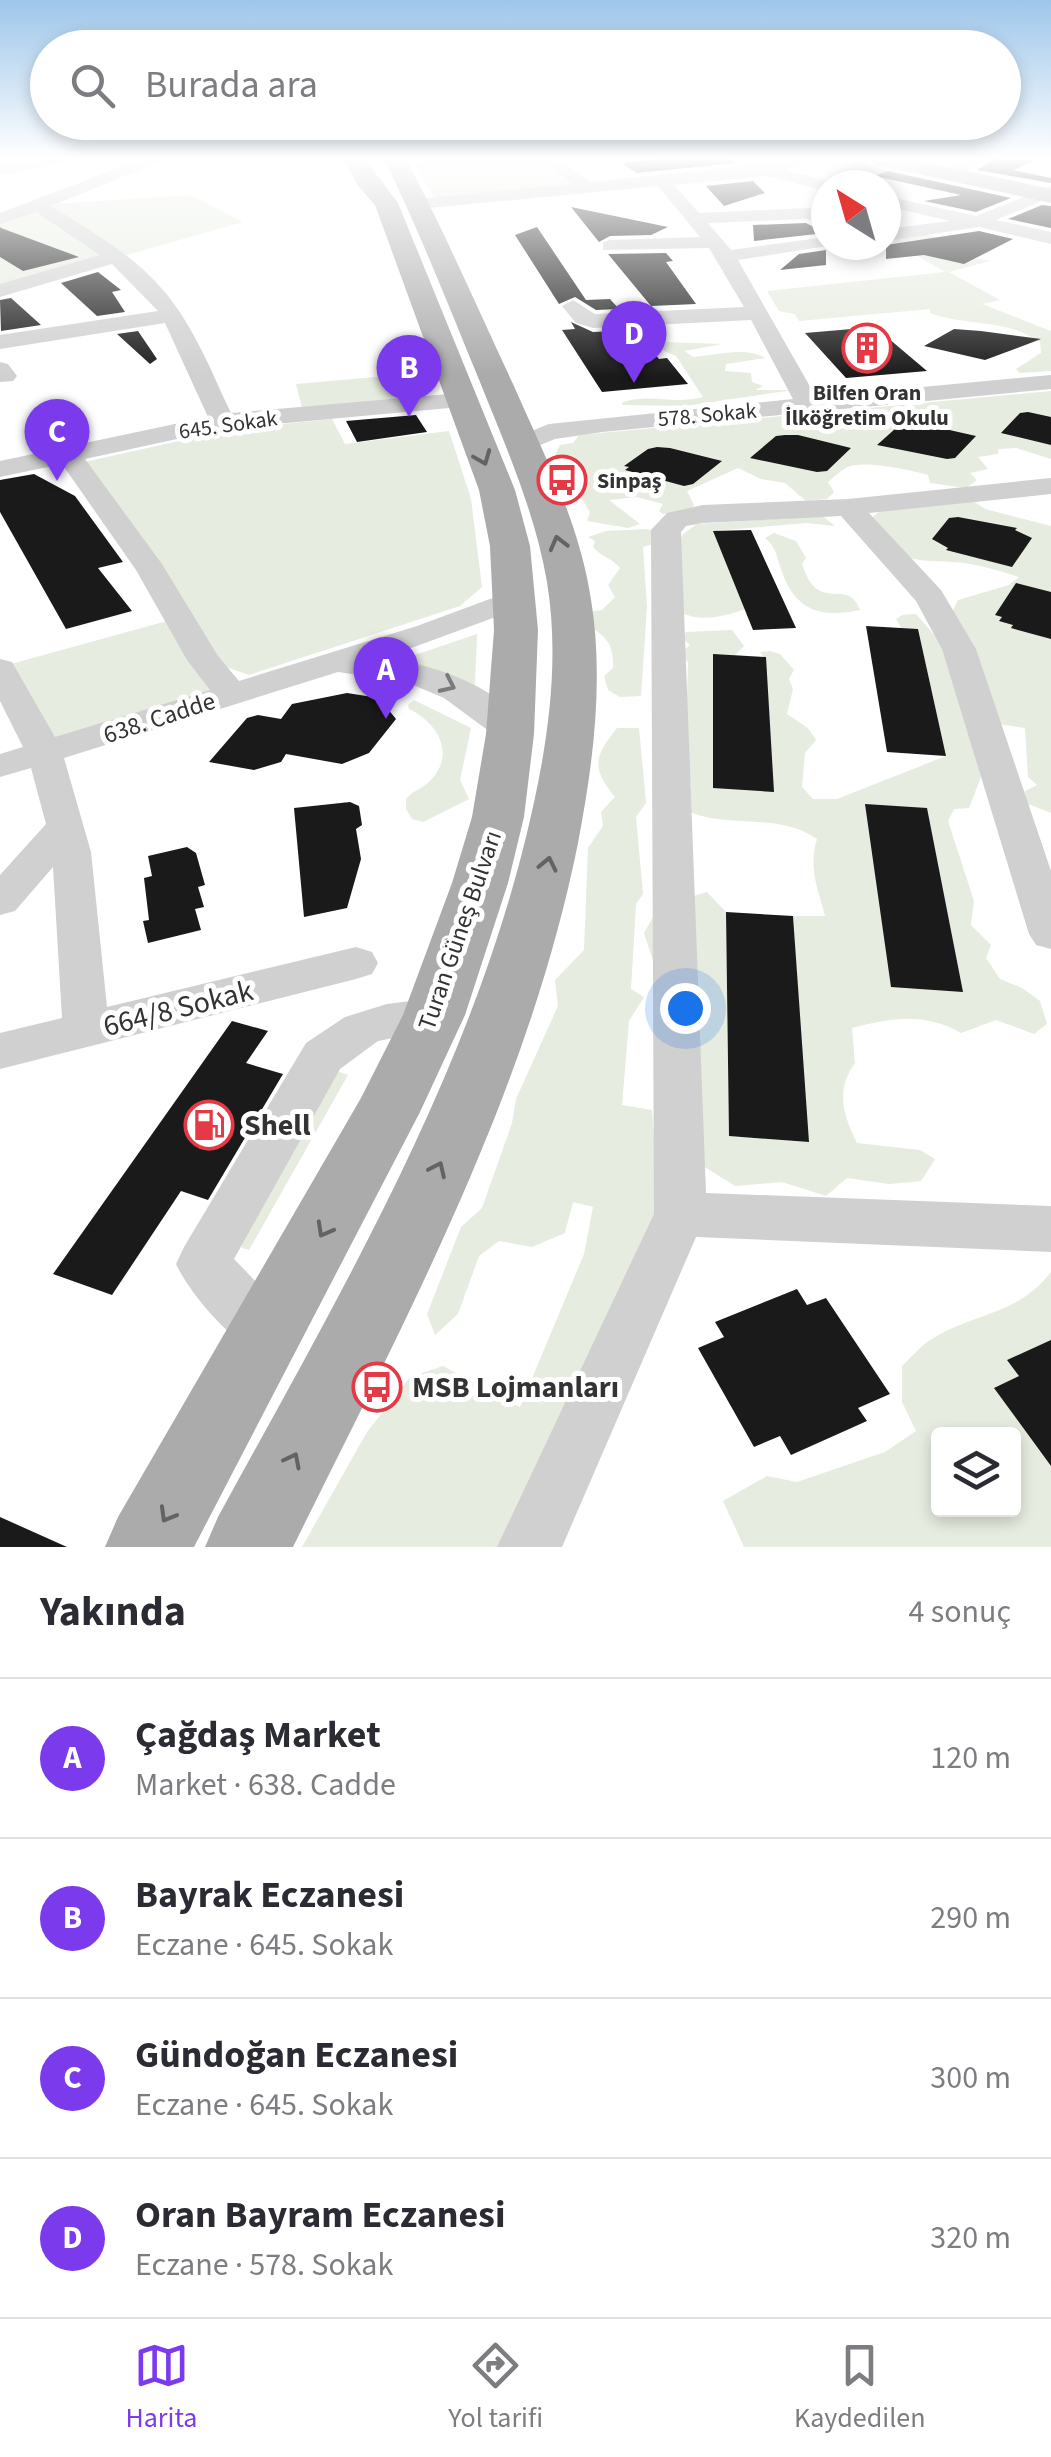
<!DOCTYPE html>
<html lang="tr">
<head>
<meta charset="utf-8">
<style>
	:root { --surface:#fff; --page:#f7f7f7; --text:#2b2b33; --muted:#7c7c81; --line:#e1e1e2; --accent:#7c3aed }
	body { margin:0; font-family:"Source Sans 3",sans-serif; background:var(--page); color:var(--text) }
	.controls { position:absolute; right:30px; bottom:30px; display:grid; overflow:hidden; border-radius:10px; box-shadow:0 5px 15px #0003 }
	.controls button { width:90px; height:90px; display:grid; place-items:center; padding:0; border:0; border-bottom:2px solid var(--line); background:var(--surface); color:var(--text); font:50px sans-serif }
	.compass { position:absolute; left:811px; top:170px; width:90px; height:90px; border-radius:50%; background:var(--surface); box-shadow:0 5px 15px #0003; rotate:323deg }
	.you { position:absolute; left:685px; top:1008px; width:35px; height:35px; margin:-25px; border:8px solid #fff; border-radius:50%; background:#1a73e8; box-shadow:0 0 0 15px #1a73e833 }
	.badge { display:grid; place-items:center; width:65px; height:65px; border-radius:50%; background:var(--accent); color:#fff; font-size:32px; font-weight:700 }
	.pin { position:absolute; translate:-50% -82px; filter:drop-shadow(0 2px 5px #0008) }
	.pin::after { content:''; position:absolute; top:52px; width:35px; height:30px; background:inherit; clip-path:polygon(0 0,100% 0,50% 100%) }
	.list { margin:0; padding:0; list-style:none }
	h2 { display:flex; justify-content:space-between; align-items:center; height:130px; margin:0; padding:0 40px; font-size:42px }
	h2 small { font-size:32px; font-weight:400; color:var(--muted) }
	.list li { display:grid; grid-template-columns:65px 1fr auto; gap:30px; align-items:center; box-sizing:border-box; height:160px; padding:0 40px; border-top:2px solid var(--line) }
	.list b { display:block; font-size:38px; white-space:nowrap }
	.list p { margin:0; font-size:32px; white-space:nowrap; color:var(--muted) }
	.list em { font-size:32px; font-style:normal; color:var(--muted) }
	.icon { flex:none; width:55px; height:55px; fill:none; stroke:currentColor; stroke-width:2; stroke-linecap:round; stroke-linejoin:round }
	.map { position:relative; flex:none; width:1051px; height:1547px; overflow:hidden }
	.search { position:absolute; background:var(--surface); box-shadow:0 5px 15px #0003; left:30px; right:30px; top:30px; height:110px; display:flex; align-items:center; gap:25px; box-sizing:border-box; padding:0 35px; border-radius:55px; color:var(--muted); font-size:38px }
	.sheet { height:770px; background:var(--surface) }
	nav { display:flex; justify-content:space-around; align-items:center; box-sizing:border-box; height:140px; border-top:2px solid var(--line); background:var(--surface); font-size:28px; color:var(--muted) }
	nav a { display:grid; justify-items:center; gap:5px }
	nav .on { color:var(--accent) }
	.map>svg:first-child { display:block }
	.green { fill:#e6ecdf; fill-rule:evenodd }
	.building { fill:#1a1a1a }
	.lines { fill:none; stroke-linecap:round; stroke-linejoin:round }
	.minor { fill:#d0d0d0; fill-rule:evenodd }
	.major { fill:#ababab; fill-rule:evenodd }
	.oneway { stroke:#636363 }
	.oneway2 { stroke:#7a7a7a }
	.labels { text-anchor:middle; stroke-width:10; stroke-linejoin:round; paint-order:stroke }
	.far-poi-label { font-size:22px; font-weight:bold; fill:#333; stroke:#fff }
	.far-street-label { font-size:22px; fill:#333; stroke:#fff }
	.street-label { font-size:25px; fill:#333; stroke:#fff }
	.near-street-label { font-size:30px; fill:#333; stroke:#fff }
	.near-poi-label { font-size:30px; font-weight:bold; fill:#333; stroke:#fff; text-anchor:start }
</style>
</head>
<body>
<div class="map">
<svg width="1051" height="1547" viewBox="0 0 1051 1547">
	<rect width="100%" height="100%" fill="#fff"/>
	<path class="green" d="M431,159h107l38,27 -141,13 -21,-35z
		M191,195l52,27 -243,69v-72l38,-14z
		M924,234l12,3 -6,3 4,16c22,12 34,-2 56,5l-41,11 51,28 -18,4 69,27v40l-31,2 -4,-4 25,-16 -1,-11c-35,-24 -72,-15 -110,-29v-4l-131,12 -4,-7 -16,-3 -12,-20 178,-19 -58,-34z
		M664,342l59,2 -39,7 9,6c23,-2 54,-11 72,1l-39,6 -1,7 26,2 1,9 11,4 -8,4h38l-108,16 -63,-1 1,-3c28,-9 51,3 80,-5l-27,-41 -21,-9z
		M410,374l10,24 -118,10 -6,-24z
		M1051,391v68l-35,-11 -18,1v5l-20,3 10,12 -18,4 7,7 -11,8 -36,-5 -2,-8c-18,-5 -65,-15 -80,-8 -7,3 -14,10 -20,15l6,10 -7,7 -21,2 -21,-18 -24,-4 -23,-11 -51,23 7,14 -4,6 -27,3 -4,-3 4,-7 -26,-7 -28,3 31,24 -12,4 -41,-7 3,-9 -13,-21 -11,-6 -3,-21 -8,-9 5,-10 13,-2 6,-8z
		M332,419l13,25 104,-13 22,68 11,88 -22,19 -211,69 -23,-8 -15,-12 -131,-192 153,-34z
		M970,499l15,10 66,17v287l-25,-10 -1,-12 12,-6 -9,-8 -3,-49 -27,-4 -48,-108 8,-16 51,-15 10,-8c-18,-6 -36,-11 -55,-14 -43,-5 -70,7 -91,-46l8,-7z
		M823,516l12,10 -28,-3 -93,8 31,78c-21,8 -48,14 -69,1l1,-63 6,-13 14,-10z
		M646,529l11,2 3,11 -17,5 4,60 -6,89 -21,1 -12,-7 -4,-14 9,-8c1,-19 -4,-30 -21,-40l-4,-16 14,-2 13,-13 -7,-12 12,-17c-8,-10 -19,-11 -27,-21l2,-6 -7,-4 18,-6z
		M774,533l22,8 10,17 -4,6c17,53 45,11 58,46 -42,9 -67,-1 -80,-44 -4,-12 -5,-20 -15,-28z
		M916,614l28,32 37,131 -12,31 -15,1 -6,12 26,80 -3,24 20,20 -5,13 14,21 22,9 18,13 7,23 -13,10 -38,-14 -35,13c-38,-21 -69,-15 -109,-5l3,35c-20,28 -12,51 2,80l63,7 15,9 -14,22 -32,3 -42,-6 -21,18 -44,-14 -47,4 -73,-46 -5,-167 -13,-40 15,-27 48,-14 19,20 3,224 79,6 -15,-226h32c-7,-27 -17,-49 -8,-77 -39,-27 -86,-10 -127,-27l-5,-12 6,-14 -6,-25 3,-99 -9,-8 11,-9 -7,-6 3,-7 46,-2 12,16 -9,9 29,2 -4,-5 10,-1 10,3 14,16 -5,9 4,10 -6,25 21,14 8,12 -11,13 -3,34 11,12h24l109,-43 -28,-127 -17,-1 -5,-9 6,-4z
		M178,618l53,76 -187,59 -44,-86z
		M477,634l-2,51 -44,-17 -25,-5v-5z
		M414,700l57,28 -11,52 9,19 -46,23 -11,-3 -6,-10v-10c7,-9 18,-11 25,-19 25,-27 6,-58 -22,-71l-1,-4z
		M617,728h22l7,75 -10,14 7,77 -7,10 -5,85 13,8 -15,24 -7,84 30,5 7,94 -146,343h-211l65,-115 43,-55 33,-11 77,41 64,-153 9,-47 -20,-5 -8,31 -33,14 -33,-6 -20,15 -21,58 -23,21 -8,-21 34,-87 21,-19 30,-85 4,-24 42,-93 -3,-26 29,-30 4,-102 15,-22 -2,-14 14,-15c-24,-30 -21,-40 2,-69z
		M340,1072l8,3 -99,175 -7,-2 -2,-6 91,-168z
		M1051,1272v275h-307l-21,-46 44,-25 30,6 88,-30 31,-21 -14,-29v-36c10,-9 19,-21 30,-27 43,-27 85,-23 119,-67zM938,1434h76v76h-76z"/>
	<path class="building" d="M659,159h72l4,4 -98,10 -16,-10z
		M994,159h43l-24,11 38,8v5l-74,-13z
		M888,171l123,27 -35,14 -52,-11 37,-6 -86,-19z
		M753,181l12,12 -41,13 -18,-20z
		M1042,205l9,1v22l-43,-9z
		M571,207l97,20 -17,8 -41,1 -11,6z
		M806,223l20,10 -72,8 -1,-16z
		M0,227l1,1 78,29 -56,14 -23,-14z
		M537,227l49,73 24,-1 9,10 -23,1 -21,-13 -16,7 -44,-69z
		M979,231l34,8 -49,25 -40,-9 -38,4v-14z
		M826,250v15l-46,5 19,-16z
		M666,253l7,8 -7,1 30,42 -45,2 -43,-52z
		M98,272l23,18 -9,2 13,20 -28,4 -36,-33z
		M11,298l30,27 -40,6 -1,-31z
		M571,322l22,10 42,-2 24,29 8,-1 21,26 -86,8 -40,-62 13,-1z
		M875,327l52,44 -81,7 -41,-45z
		M954,329l27,2 60,8 -56,21 -61,-14z
		M138,331l19,28 -7,5 -33,-30z
		M1028,412l23,5v28l-50,-12 19,-20z
		M416,415l11,17 -70,10 -11,-21z
		M905,420l71,16 -21,22 -8,1 -70,-14z
		M785,435h13l53,13 -24,23 -10,1 -67,-14 26,-22z
		M657,447l13,1 52,13 -29,23 -9,2 -59,-16 4,-3 -5,-1 24,-17z
		M34,474l41,22 48,66 -25,6 34,43 -66,18 -66,-117v-32z
		M958,517l59,11 -2,2 17,8 -20,29 -66,-17 2,-2 -16,-9 17,-21z
		M751,530l45,98 -43,2 -40,-99z
		M1016,583l35,9v47l-40,-11 2,-3 -14,-4 3,-4 -7,-2z
		M866,626l52,3 28,127 -59,-4z
		M713,654l53,3 8,135 -61,-4z
		M347,693l32,5 17,21 -27,34 -27,11 -56,-10 -5,8 -27,8 -45,-8 38,-44 11,-3 23,4 11,-15z
		M350,802l9,4 3,19 -6,4 5,30 -14,49 -43,9 -10,-109z
		M865,804l62,4 36,184 -72,-5z
		M187,847l9,6 9,32 -7,2 6,20 -9,2 6,21 -53,13 -5,-22 6,-1 -5,-42 8,-2 -4,-20z
		M726,912l67,4 16,226 -80,-6z
		M232,1021l36,10 -22,32 37,11 -75,126 -27,-9 -69,104 -59,-21z
		M797,1289l10,16 19,-7 64,96 -32,14 9,13 -76,34 -11,-19 -26,11 -56,-99 26,-11 -9,-15z
		M1051,1340v126l-57,-78 25,-12 -12,-16z
		M0,1517l67,30h-67z"/>
	<g class="lines">
		<path class="minor" d="M38,159h43l-81,16v-10z
			M142,159h24l-115,47c39,25 82,48 112,84 31,36 48,81 68,123l229,-20 12,7 -12,7 -237,22 -138,30 77,105 56,92 21,25 178,-55 100,-37 11,2 5,7 -5,7 -144,53c49,6 114,28 144,71l-5,8 -13,3 -13,-3 -53,-39 -38,-16 -68,-10 -274,86 27,94 16,155 249,-60 16,5 6,11 -6,11 -16,5 -356,90v-36l62,-15 -9,-151 -38,44 -15,4v-40l46,-51 -15,-56 -31,9v-23l23,-7 -23,-46v-42l12,3 43,75 155,-47 -23,-30 -51,-90 -74,-106 -62,13v-16l208,-44 -43,-94 -165,26v-14l158,-24 -46,-47 -112,33v-13l100,-29 -64,-43 -36,12v-11z
			M539,159h19l33,23 219,-23 -25,11 47,12 2,3h-8v6l-59,-15 -93,9 25,28 111,-5 16,7v12l-19,-8 -99,4 23,27 95,-13v8h8l-96,15 78,137 235,-22v14l-449,43 -47,7 -32,13 -9,-2 -4,-6 4,-6 35,-14 244,-25 -42,-79 -158,8 -17,-5 -14,-17 11,-6 22,14 149,-7 -35,-59 -106,2v-8l7,-2 90,-3 -42,-51 -240,23 -9,-5 9,-5 154,-15z
			M967,159h23l-39,19 -14,-4z
			M1051,186v11l-55,23 55,12v12l-72,-17 -93,14v-12l64,-8 -64,-15v-10l90,20z
			M0,362l8,2 9,12 -4,5 -13,1z
			M1051,478v16l-182,19 72,77 35,59 75,222v78l-15,-4 -7,-11 -87,-285 -26,-48 -75,-85 -138,7 -17,3 -5,6 25,661 345,13v46l-355,-15 -134,310h-65l157,-333 -3,-684 16,-17 36,-8 145,-6z
			M434,998l16,5 7,12 -7,12 -72,14 -38,28 -106,190 54,56 8,18 -8,18 -20,8c-32,-12 -77,-63 -92,-95l8,-17 122,-204 39,-26 42,-13z"/>
		<path class="major" d="M343,159h22l33,44 117,287 15,56 8,84 -4,104 -10,83 -16,66 -43,132 -45,97 -226,435h-89l13,-30 243,-419 42,-83 49,-132 20,-66 14,-83 8,-104 -4,-84 -11,-56 -104,-285 -16,-18z
			M384,159h22c39,74 72,150 107,225 29,66 63,132 76,204 16,85 5,171 -11,255 -50,250 -173,477 -285,704h-88l13,-30c120,-220 248,-435 308,-680 20,-82 35,-170 21,-255 -12,-70 -41,-135 -67,-200 -31,-75 -60,-150 -96,-223z
			M866,159h43l142,30v14l-174,-38z"/>
	</g>
	<defs><path id="oneway-chevron" d="M-2-3.5L2.5 0L-2 3.5" fill="none" stroke-width="1.6" stroke-linecap="round" stroke-linejoin="round" transform="scale(2.5)"/></defs>
	<g class="oneway">
		<use href="#oneway-chevron" transform="translate(483 458) rotate(68)"/>
		<use href="#oneway-chevron" transform="translate(558 543) rotate(-105)"/>
		<use href="#oneway-chevron" transform="translate(548 864) rotate(-78)"/>
		<use href="#oneway-chevron" transform="translate(438 1169) rotate(-65)"/>
		<use href="#oneway-chevron" transform="translate(324 1230) rotate(119)"/>
		<use href="#oneway-chevron" transform="translate(293 1460) rotate(-63)"/>
		<use href="#oneway-chevron" transform="translate(167 1515) rotate(120)"/>
	</g>
	<use class="oneway2" href="#oneway-chevron" transform="translate(448 685) rotate(25)"/>
	<linearGradient id="sky" x2="0" y2="1"><stop stop-color="#9ec6ea"/><stop offset="0.42" stop-color="#fff"/><stop offset="1" stop-color="#fff" stop-opacity="0"/></linearGradient>
	<rect width="1051" height="376" fill="url(#sky)"/>
	<defs>
		<g id="building-ring" transform="scale(2.5)"><circle r="9.5" fill="#fff" stroke="#e63946" stroke-width="1.5"/><path d="M-4-6H4V6H1V3H-1V6H-4ZM-2.5-4.3h1.7v1.8h-1.7ZM.8-4.3h1.7v1.8H.8ZM-2.5-1h1.7V.8h-1.7ZM.8-1h1.7V.8H.8Z" fill="#e63946"/></g>
		<g id="bus-ring" transform="scale(2.5)"><circle r="9.5" fill="#fff" stroke="#e63946" stroke-width="1.5"/><path d="M-5-6H5V4H4V6H2V4H-2V6H-4V4H-5ZM-3.5-4V0h7V-4ZM-3.5 1.2v1.5H-2V1.2ZM2 1.2v1.5H3.5V1.2Z" fill="#e63946"/></g>
		<g id="fuel-ring" transform="scale(2.5)"><circle r="9.5" fill="#fff" stroke="#e63946" stroke-width="1.5"/><path d="M-5.5-6h7V0h2V4h1.3V-2.5L3-4.5l.8-.8L6-3V5H2.5V1h-1V6h-7ZM-4.2-4.7v3.2H.2V-4.7Z" fill="#e63946"/></g>
	</defs>
	<g fill-rule="evenodd">
		<use href="#building-ring" x="867" y="348"/>
		<use href="#bus-ring" x="562" y="480"/>
		<use href="#fuel-ring" x="209" y="1125"/>
		<use href="#bus-ring" x="377" y="1387"/>
	</g>
	<g class="labels">
		<g class="far-poi-label">
			<text x="867" y="400">Bilfen Oran<tspan x="867" dy="25">İlköğretim Okulu</tspan></text>
			<text x="597" y="488" text-anchor="start">Sinpaş</text>
		</g>
		<g class="far-street-label">
			<text transform="translate(707 414) rotate(-5)" y="8">578. Sokak</text>
			<text transform="translate(228 424) rotate(-8)" y="8">645. Sokak</text>
		</g>
		<g class="street-label">
			<text transform="translate(159 717) rotate(-18)" y="9">638. Cadde</text>
			<text transform="translate(459 930) rotate(-71)" y="9">Turan Güneş Bulvarı</text>
		</g>
		<g class="near-street-label">
			<text transform="translate(178 1008) rotate(-14)" y="10">664/8 Sokak</text>
		</g>
		<g class="near-poi-label">
			<text x="244" y="1135">Shell</text>
			<text x="412" y="1397">MSB Lojmanları</text>
		</g>
	</g>
</svg>
<div class="controls">
<button><svg class="icon" aria-label="layers" viewBox="0 0 24 24"><path d="M12 4l9 5-9 5-9-5zM3 14l9 5 9-5"/></svg></button>
</div>
<svg class="compass" viewBox="-18 -18 36 36"><path d="M0-13l5 13h-10z" fill="#e53935"/><path d="M0 13l5-13h-10z" fill="#7c7c81"/></svg>
<div class="you"></div>
<div class="pin badge" style="left:386px;top:719px">A</div>
<div class="pin badge" style="left:409px;top:417px">B</div>
<div class="pin badge" style="left:57px;top:481px">C</div>
<div class="pin badge" style="left:634px;top:383px">D</div>
<div class="search"><svg class="icon" aria-label="search" viewBox="0 0 24 24"><circle cx="10" cy="10" r="6"/><path d="M15 15l6 6"/></svg>Burada ara</div>
</div>
<section class="sheet">
<h2>Yakında<small>4 sonuç</small></h2>
<ul class="list">
<li><span class="badge">A</span><div><b>Çağdaş Market</b><p>Market · 638. Cadde</p></div><em>120 m</em></li>
<li><span class="badge">B</span><div><b>Bayrak Eczanesi</b><p>Eczane · 645. Sokak</p></div><em>290 m</em></li>
<li><span class="badge">C</span><div><b>Gündoğan Eczanesi</b><p>Eczane · 645. Sokak</p></div><em>300 m</em></li>
<li><span class="badge">D</span><div><b>Oran Bayram Eczanesi</b><p>Eczane · 578. Sokak</p></div><em>320 m</em></li>
</ul>
</section>
<nav>
<a class="on"><svg class="icon" aria-label="map" viewBox="0 0 24 24"><path d="M3 6l6-2 6 2 6-2v14l-6 2-6-2-6 2zM9 4v14M15 6v14"/></svg>Harita</a>
<a><svg class="icon" aria-label="directions" viewBox="0 0 24 24"><path d="M12 3l9 9-9 9-9-9zM9 14v-3h6M13 9l2 2-2 2"/></svg>Yol tarifi</a>
<a><svg class="icon" aria-label="saved" viewBox="0 0 24 24"><path d="M7 4h10v16l-5-4-5 4z"/></svg>Kaydedilen</a>
</nav>
</body>
</html>
